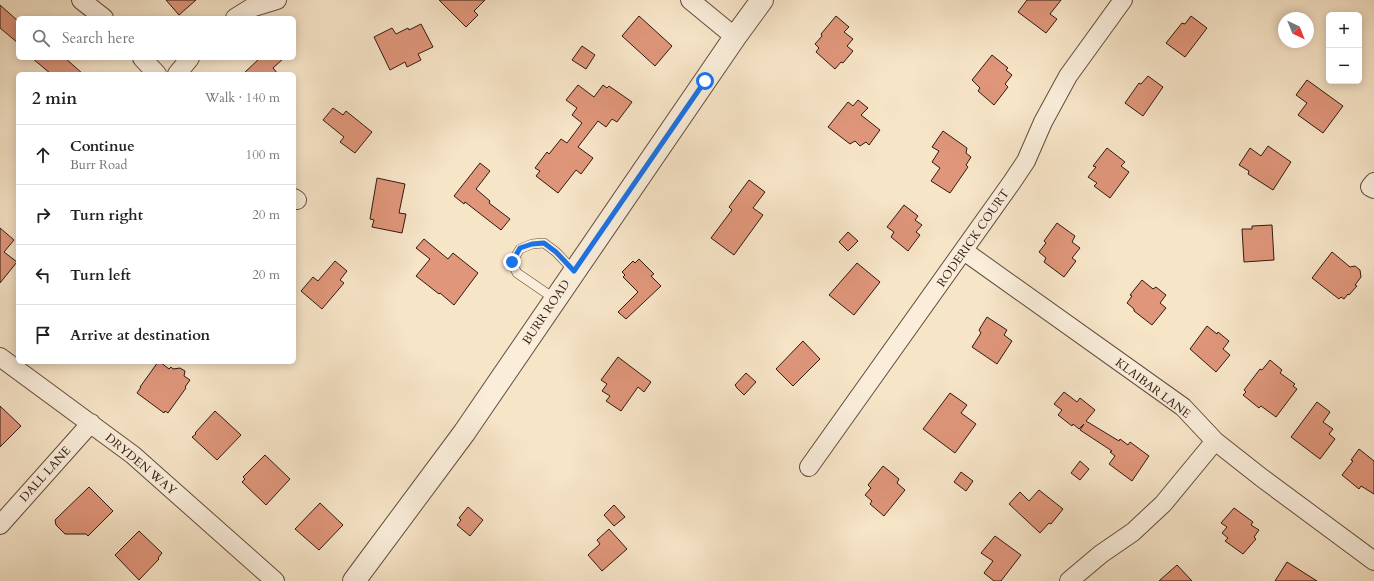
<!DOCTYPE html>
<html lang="en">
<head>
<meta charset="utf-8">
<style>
	:root { --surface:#fff; --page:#f6f6f6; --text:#222; --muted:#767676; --line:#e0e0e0 }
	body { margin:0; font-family:Cardo,serif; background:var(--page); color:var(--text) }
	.controls { position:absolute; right:12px; top:12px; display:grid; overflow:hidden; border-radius:6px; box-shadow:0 2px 10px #0003 }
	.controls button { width:36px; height:36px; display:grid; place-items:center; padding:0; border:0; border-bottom:1px solid var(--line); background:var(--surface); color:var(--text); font:20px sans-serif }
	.compass { position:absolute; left:1278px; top:12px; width:36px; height:36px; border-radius:50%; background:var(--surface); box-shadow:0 2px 10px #0003; rotate:137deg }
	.stop { position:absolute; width:12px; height:12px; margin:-9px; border:3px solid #1a73e8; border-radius:50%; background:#fff }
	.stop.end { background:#1a73e8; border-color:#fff; box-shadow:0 1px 4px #0008 }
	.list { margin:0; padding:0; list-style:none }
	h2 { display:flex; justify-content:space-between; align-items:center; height:52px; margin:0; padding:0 16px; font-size:17px }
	h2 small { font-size:13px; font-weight:400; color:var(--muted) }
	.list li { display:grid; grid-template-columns:26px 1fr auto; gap:12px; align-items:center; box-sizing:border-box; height:60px; padding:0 16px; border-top:1px solid var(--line) }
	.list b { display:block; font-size:15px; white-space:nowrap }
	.list p { margin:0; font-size:13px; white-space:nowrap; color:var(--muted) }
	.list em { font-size:13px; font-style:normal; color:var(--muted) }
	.icon { flex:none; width:22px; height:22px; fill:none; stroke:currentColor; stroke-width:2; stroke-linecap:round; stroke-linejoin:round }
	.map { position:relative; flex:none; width:1374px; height:581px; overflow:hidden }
	.search { position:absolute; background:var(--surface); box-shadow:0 2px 10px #0003; left:16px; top:16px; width:280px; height:44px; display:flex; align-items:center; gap:10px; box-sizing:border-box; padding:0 14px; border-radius:6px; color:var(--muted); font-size:15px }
	.panel { position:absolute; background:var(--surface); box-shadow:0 2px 10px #0003; left:16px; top:72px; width:280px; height:292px; border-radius:6px }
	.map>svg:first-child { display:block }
	.building { fill:#df967a; stroke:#31190f }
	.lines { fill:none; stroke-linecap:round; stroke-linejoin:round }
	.service-casing { stroke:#624c3d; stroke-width:10 }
	.minor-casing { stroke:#624c3d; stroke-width:20 }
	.tertiary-casing { stroke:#624c3d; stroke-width:24 }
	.service { stroke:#faeedb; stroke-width:9 }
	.minor { stroke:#faeedb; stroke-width:18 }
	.tertiary { stroke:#faeedb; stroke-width:22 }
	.route { stroke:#1a73e8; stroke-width:5 }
	.labels { text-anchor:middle; stroke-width:3.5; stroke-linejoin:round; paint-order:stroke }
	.street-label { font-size:12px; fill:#31190f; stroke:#faeedb }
</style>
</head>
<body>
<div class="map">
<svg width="1374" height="581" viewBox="0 0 1374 581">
	<rect width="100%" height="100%" fill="#f7e5c8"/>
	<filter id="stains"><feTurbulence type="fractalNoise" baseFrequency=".005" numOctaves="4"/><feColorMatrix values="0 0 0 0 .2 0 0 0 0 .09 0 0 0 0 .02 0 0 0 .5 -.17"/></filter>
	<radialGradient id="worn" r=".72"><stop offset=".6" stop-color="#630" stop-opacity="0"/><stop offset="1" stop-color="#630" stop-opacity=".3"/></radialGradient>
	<path class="building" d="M166,0h30l-17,15z
		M439,0h46l-11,11 4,4 -12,12z
		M1027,0h34l-11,14 7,5 -11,14 -28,-21z
		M0,5l18,16v22l-18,-15z
		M639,16l33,30 -17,20 -33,-30z
		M836,16l13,11 -5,5 9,7 -6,7 6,5 -10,12 -2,-1 -6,7 -19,-17 3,-4 -4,-4 7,-8 -1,-2z
		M1191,16l16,12 -22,29 -19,-14 16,-20 3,1z
		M421,24l12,23 -15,7 3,6 -14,7 -2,-5 -15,8 -16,-33 18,-9 4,6 12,-6 1,2z
		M582,46l13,9 -9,14 -14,-9z
		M992,55l16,13 -2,2 6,5 -7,9 3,3 -14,18 -16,-14 2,-3 -8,-8z
		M32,58h33l18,16h-32z
		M260,58h24l-11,10 5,6h-35z
		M1148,76l15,11 -20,29 -18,-13 14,-20 2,1z
		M1307,80l36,26 -20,27 -25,-18 9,-12 -11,-8z
		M578,85l16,12 9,-12 4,3 2,-2 23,16 -15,20 -5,-3 -6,8 -8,-6 -20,26 15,11 -12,16 -5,-4 -18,23 -22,-17 4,-5 -5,-3 12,-16 2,2 12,-15 6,4 15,-20 -10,-8 5,-7 -11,-8z
		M858,100l10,8 -7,7 19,15 -11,15 -3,-3 -6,4 -5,-5 -5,3 -22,-17 20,-25 5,4z
		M333,108l10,7 3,-4 26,21 -17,21 -15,-11 4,-5 -21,-17z
		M943,131l24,17 -1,5 5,4 -5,8 2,2 -18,26 -19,-12 9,-13 -8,-6 7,-11 -7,-4z
		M1268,146l23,16 -18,28 -25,-16 1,-3 -10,-6 11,-17 11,8z
		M1107,148l18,14 -4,4 8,6 -19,26 -16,-12 3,-3 -9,-6 8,-10 -3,-1z
		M480,163l10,8 -14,18 14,12 -1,2 21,16 -9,11 -36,-28 -1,2 -10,-8z
		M377,178l28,6 -6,29 7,1 -4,19 -30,-6 2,-7 -4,-1z
		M749,180l16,12 -12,16 10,7 -29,40 -23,-17 21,-28 -3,-3z
		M904,205l14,11 -3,4 7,5 -6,7 4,3 -12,16 -17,-14 3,-5 -7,-5z
		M1057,223l18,13 -3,6 8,6 -8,10 4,3 -12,16 -20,-15 2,-4 -7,-6 7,-9 -2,-2z
		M1272,225l2,35 -30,2 -2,-33h10v-3z
		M0,228l14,12 -10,12 13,10 -17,21z
		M848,232l10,9 -10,10 -9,-9z
		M424,239l24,20 5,-6 25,20 -24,32 -14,-12 -1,1 -23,-18 14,-17 -14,-11z
		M1332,252l18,15 5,-1 5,4 1,7 -6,8 2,1 -8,9 -1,-1 -4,5 -3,-2 -2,2 -27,-21z
		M639,259l15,15 -3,2 10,10 -35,33 -8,-7 20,-20 -15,-15 2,-2 -3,-3 11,-11 2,2z
		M335,261l12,10 -7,9 4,3 -22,26 -21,-18 12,-14 5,4z
		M857,263l23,19 -26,33 -25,-20z
		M1142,280l11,9 3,-2 10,8 -6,8 6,5 -14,17 -18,-14v-2l-7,-6 5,-7 -2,-1z
		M987,317l20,13 -3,5 8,6 -15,23 -25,-17 9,-14 -2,-3z
		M1207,326l10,8 1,-2 11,9 -6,8 7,6 -14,17 -26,-23z
		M803,341l17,18 -27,27 -17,-17z
		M618,357l33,25 -7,10 -6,-5 -17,24 -15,-10 4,-5 -8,-5 5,-7 -6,-4z
		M1270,360l12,10 -2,3 15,11 -2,2 4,3 -21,28 -15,-11 -2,2 -16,-13 3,-3 -2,-2 16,-21 2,1z
		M158,362h2l9,7 2,-2 2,2 7,-1 5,3 -1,5 6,4 -5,7 1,1 -18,25 -3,-2 -1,2 -27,-20 4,-6h-1z
		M746,373l10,9 -12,13 -8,-8v-1l-1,-1z
		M1064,392l13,10 3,-4 15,12 -9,11 33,20 1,-2 8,6 2,-3 19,14 -17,25 -23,-17 6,-8 -5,-4 2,-1 -32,-21 4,-6 -5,5 -6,-5 -1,2 -14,-11 4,-5 -8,-6z
		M950,393l17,12 -6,8 15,11 -21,29 -32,-24z
		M1317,402l13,10 -7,10 10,7 -4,5 6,5 -15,20 -29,-22z
		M0,406l21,20 -21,21z
		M215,411l26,24 -24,25 -25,-23 4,-3 -1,-1z
		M1359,449l15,12v33l-13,-8 -2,3 -17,-14 11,-14 -2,-1z
		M265,455l25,24 -24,26 -24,-23 3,-3 -2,-2z
		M1080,461l9,8 -9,11 -9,-7z
		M883,466l16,13 -2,4 8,7 -21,26 -14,-12 2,-3 -7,-6 6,-7 -3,-3z
		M961,472l12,9 -7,10 -12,-9z
		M89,487l24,24 -25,25 -2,-2h-21l-9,-9 -1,-5z
		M1039,490l24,19 -12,15 -2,-1 -9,10 -31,-29 11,-12 9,9z
		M320,503l23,22 -24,25 -24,-21z
		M614,505l11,12 -11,9 -10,-11z
		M468,507l15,13 -13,16 -13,-11 4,-5 -2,-2z
		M1234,508l19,14 -2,3 8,5 -5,7 2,2 -13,15 -18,-13 3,-3 -6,-5 5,-6 -6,-4z
		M609,529l18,20 -25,22 -14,-16 12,-11 -3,-4z
		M139,531l23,22 -4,5 1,1 -20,21 -24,-25z
		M995,536l26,19 -20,26h-7l-10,-8 9,-12 -12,-8z
		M1287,562l30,19h-42z
		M1177,565l15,16h-33z"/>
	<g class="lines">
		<g class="service-casing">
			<path id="service" d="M555,299l-38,-26 -5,-11 8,-13 12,-5 12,-1 12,9 18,19"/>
		</g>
		<g class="minor-casing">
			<path id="minor" d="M81,0l23,18
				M690,0l45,37
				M235,18l16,-10 26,-8
				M142,58l15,16
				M177,74l13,-16
				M1374,182l-4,5 4,2
				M294,198l3,2
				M964,251l219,156 32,34 47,37 112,83
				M0,357l133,98 142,126
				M809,467l203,-285 14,-21 17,-39 25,-46 55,-76
				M0,525l91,-102
				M1069,581l32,-27 32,-22 30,-28 52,-63"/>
		</g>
		<g class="tertiary-casing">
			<path id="tertiary" d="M354,581l110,-148 271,-396 27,-37"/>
		</g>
		<use href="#service" class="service"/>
		<use href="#minor" class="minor"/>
		<use href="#tertiary" class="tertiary"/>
	</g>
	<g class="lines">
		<path class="route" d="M512,262l8,-14 12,-4 12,-1 12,9 18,19 131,-190"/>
	</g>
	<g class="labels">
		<g class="street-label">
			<text transform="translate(973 238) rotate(-55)" y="4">RODERICK COURT</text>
			<text transform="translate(546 312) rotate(-56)" y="4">BURR ROAD</text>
			<text transform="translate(1153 388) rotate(37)" y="4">KLAIBAR LANE</text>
			<text transform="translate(141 464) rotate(40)" y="4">DRYDEN WAY</text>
			<text transform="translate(45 474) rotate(-48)" y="4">DALL LANE</text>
		</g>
	</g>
	<rect width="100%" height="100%" filter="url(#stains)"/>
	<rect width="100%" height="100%" fill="url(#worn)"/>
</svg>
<div class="controls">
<button>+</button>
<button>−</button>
</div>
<svg class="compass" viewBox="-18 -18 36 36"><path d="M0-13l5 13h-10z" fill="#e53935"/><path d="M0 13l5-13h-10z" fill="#767676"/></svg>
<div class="stop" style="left:705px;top:81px"></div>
<div class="stop end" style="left:512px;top:262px"></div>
<div class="search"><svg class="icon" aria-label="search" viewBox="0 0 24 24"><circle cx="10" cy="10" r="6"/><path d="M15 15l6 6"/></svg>Search here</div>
<section class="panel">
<h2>2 min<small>Walk · 140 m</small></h2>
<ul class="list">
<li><svg class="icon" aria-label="ahead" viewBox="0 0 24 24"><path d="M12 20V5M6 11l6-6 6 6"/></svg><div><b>Continue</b><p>Burr Road</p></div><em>100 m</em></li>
<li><svg class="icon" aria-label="right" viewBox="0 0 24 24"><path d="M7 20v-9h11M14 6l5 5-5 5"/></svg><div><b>Turn right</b></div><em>20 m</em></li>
<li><svg class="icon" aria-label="left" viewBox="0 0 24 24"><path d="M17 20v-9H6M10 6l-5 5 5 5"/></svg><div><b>Turn left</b></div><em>20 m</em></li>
<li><svg class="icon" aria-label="arrive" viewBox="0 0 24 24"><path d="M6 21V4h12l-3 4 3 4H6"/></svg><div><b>Arrive at destination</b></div></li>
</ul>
</section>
</div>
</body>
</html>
